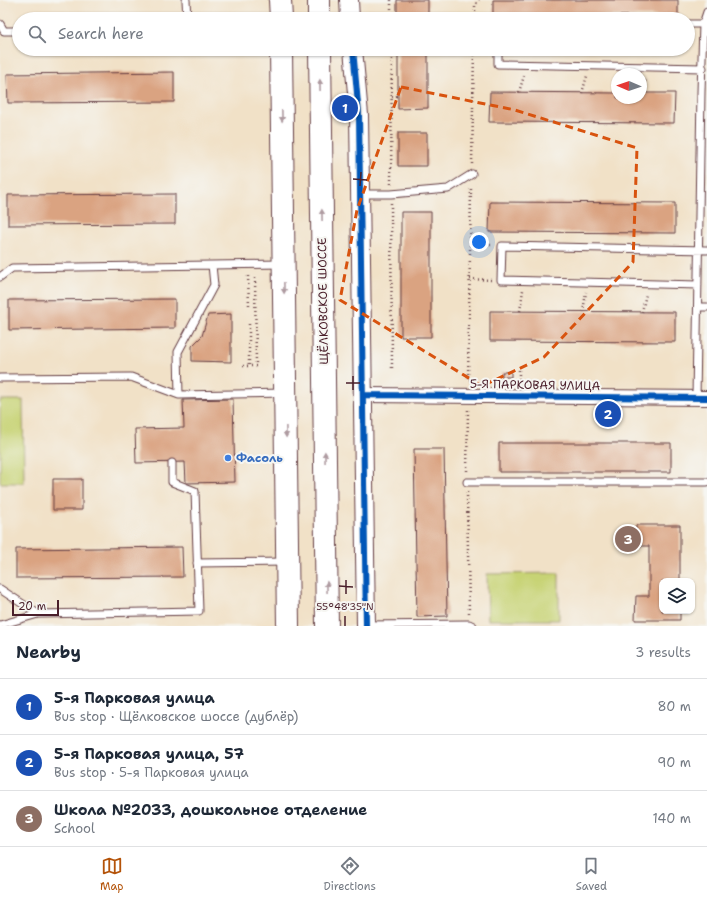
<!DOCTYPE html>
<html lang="en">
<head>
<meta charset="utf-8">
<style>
	:root { --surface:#fff; --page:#f2f2f3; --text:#1f2937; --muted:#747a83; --line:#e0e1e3; --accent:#b45309 }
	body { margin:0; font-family:"Shantell Sans",sans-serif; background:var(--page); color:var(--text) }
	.controls { position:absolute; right:12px; bottom:12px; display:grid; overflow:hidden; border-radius:8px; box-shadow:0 1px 3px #0004 }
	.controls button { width:36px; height:36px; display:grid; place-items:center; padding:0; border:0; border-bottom:1px solid var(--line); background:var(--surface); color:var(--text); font:20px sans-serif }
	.compass { position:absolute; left:611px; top:68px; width:36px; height:36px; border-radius:50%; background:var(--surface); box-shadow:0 1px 3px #0004; rotate:272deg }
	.scale { position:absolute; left:12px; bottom:10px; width:47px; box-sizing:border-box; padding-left:4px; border:2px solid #4a1f2b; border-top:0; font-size:11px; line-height:14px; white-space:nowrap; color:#4a1f2b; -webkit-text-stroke:3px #f6f6f2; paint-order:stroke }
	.you { position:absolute; left:479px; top:242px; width:14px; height:14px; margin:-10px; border:3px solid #fff; border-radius:50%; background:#1a73e8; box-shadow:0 0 0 6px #1a73e833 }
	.badge { display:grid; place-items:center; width:26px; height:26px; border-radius:50%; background:var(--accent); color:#fff; font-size:13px; font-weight:700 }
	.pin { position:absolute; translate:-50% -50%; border:2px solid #fff; box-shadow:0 1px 4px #0006 }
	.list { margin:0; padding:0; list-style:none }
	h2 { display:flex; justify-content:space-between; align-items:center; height:52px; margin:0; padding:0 16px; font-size:17px }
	h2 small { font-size:13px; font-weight:400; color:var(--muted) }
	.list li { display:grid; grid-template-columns:26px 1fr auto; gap:12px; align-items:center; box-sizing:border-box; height:56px; padding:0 16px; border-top:1px solid var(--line) }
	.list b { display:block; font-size:15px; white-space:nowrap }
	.list p { margin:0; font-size:13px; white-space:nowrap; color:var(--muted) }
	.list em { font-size:13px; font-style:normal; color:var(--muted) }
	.icon { flex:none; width:22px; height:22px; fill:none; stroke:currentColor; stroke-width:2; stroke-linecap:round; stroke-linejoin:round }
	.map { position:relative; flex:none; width:707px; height:626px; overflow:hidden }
	.search { position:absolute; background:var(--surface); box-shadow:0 1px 3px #0004; left:12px; right:12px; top:12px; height:44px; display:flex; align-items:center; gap:10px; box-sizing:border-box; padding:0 14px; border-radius:22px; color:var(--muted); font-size:15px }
	.sheet { height:220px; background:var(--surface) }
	nav { display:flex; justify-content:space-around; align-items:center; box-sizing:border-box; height:56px; border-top:1px solid var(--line); background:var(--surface); font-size:11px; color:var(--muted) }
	nav a { display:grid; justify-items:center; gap:2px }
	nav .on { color:var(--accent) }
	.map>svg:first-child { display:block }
	.green { fill:#c7d374; stroke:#887950 }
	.building { fill:#daa381 }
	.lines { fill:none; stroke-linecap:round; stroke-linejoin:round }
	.service-casing { stroke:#633c42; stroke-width:9 }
	.minor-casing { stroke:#633c42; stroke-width:16 }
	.tertiary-casing { stroke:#633c42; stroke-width:20 }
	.primary-casing { stroke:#633c42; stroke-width:24 }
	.path { stroke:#633c42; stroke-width:2.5; stroke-dasharray:1 3; stroke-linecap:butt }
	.service { stroke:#fff; stroke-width:7 }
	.minor { stroke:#fff; stroke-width:14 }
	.tertiary { stroke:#fff; stroke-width:18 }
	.primary { stroke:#fff; stroke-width:22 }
	.cycleway-casing { stroke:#f6f6f2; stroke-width:8 }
	.cycleway { stroke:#0057b8; stroke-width:6 }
	.oneway { fill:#ae9aa0 }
	.marked { fill:none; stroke:#d8530f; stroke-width:3; stroke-dasharray:8 5; stroke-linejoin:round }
	.ticks { fill:none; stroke:#4a1f2b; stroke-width:1.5 }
	.shop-dot { fill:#3f7fe0; stroke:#f6f6f2; stroke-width:1.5 }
	.labels { text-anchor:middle; stroke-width:4; stroke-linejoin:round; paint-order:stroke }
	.street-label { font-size:12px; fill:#4a1f2b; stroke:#f6f6f2 }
	.shop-label { font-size:12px; font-weight:bold; fill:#366cbe; stroke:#f6f6f2; text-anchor:start }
	.ticks-label { font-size:10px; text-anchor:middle; fill:#4a1f2b; stroke:#f6f6f2; stroke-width:4; stroke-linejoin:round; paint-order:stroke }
</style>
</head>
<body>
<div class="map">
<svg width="707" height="626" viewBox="0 0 707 626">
	<rect width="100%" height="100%" fill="#f6f6f2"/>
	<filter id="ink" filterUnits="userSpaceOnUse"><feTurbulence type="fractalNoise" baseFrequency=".025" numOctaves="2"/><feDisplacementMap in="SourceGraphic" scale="8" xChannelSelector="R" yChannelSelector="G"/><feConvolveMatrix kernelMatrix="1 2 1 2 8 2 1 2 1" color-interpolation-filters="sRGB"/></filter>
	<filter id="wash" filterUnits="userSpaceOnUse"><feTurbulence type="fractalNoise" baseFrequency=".012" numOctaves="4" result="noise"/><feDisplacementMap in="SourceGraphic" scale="16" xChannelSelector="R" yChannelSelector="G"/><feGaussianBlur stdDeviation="0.9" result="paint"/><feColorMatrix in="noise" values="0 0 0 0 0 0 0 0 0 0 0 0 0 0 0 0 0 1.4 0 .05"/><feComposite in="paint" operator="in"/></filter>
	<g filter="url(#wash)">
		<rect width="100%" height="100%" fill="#f1e1c7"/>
		<path class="green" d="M0,400h23l1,83h-24z
			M559,573v47h-71l-1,-46z"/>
		<g id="blocks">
			<path class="building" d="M397,0h31v19h-31z
				M493,0h185v16l-185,-1z
				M398,49h30v59l-30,1z
				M174,72v30l-166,1 -1,-29z
				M490,92l127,1v5h24v-5h34l-1,30 -185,-1z
				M398,133h29v33h-29z
				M175,194v30l-167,1v-30z
				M490,202l185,1v30l-186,-1z
				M401,212h30v125h-30z
				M175,299v29l-166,2v-30z
				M490,311l185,1v30l-185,-1z
				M231,314v48l-39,-1v-15l10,-10 6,-21z
				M502,372h9v5h-9z
				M233,399l2,83 -49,1 -1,-21 -49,1 -1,-34 49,-1 -1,-28z
				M499,443h172v29h-172z
				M414,449h30l3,167 -30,1z
				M53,479h29v31h-29z
				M636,525h44v56h-18v30h18v9h-45l1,-24h13v-50h-13z
				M182,547l1,30 -167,1v-29z"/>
		</g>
	</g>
	<g filter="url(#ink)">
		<use href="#blocks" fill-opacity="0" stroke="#633c42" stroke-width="1"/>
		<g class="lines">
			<g class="service-casing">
				<path id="service" d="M186,0l1,19
					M0,24l4,7h15
					M688,24h15
					M498,49v15l205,4
					M361,194h30l57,-5 24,-15
					M0,277l12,-9 270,-4
					M698,285l-197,-5 1,-34 205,4
					M698,307h9
					M0,378l131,-1 48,18 104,-2
					M179,395l-1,-43 36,-67 -2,-20
					M696,398l5,-306 2,-68 4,-12
					M467,482h240
					M197,563l88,-1
					M0,589l38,25 161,-3 -4,-120 -23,-9v-19
					M0,625l38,-11
					M366,625l103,-1 4,2"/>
			</g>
			<g class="minor-casing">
				<path id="minor" d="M363,395l344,3"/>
			</g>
			<g class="tertiary-casing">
				<path id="tertiary" d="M349,0l1,19
					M353,49l6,66 7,511"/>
			</g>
			<g class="primary-casing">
				<path id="primary" d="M280,0l1,19
					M319,0v19
					M281,49l7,577
					M320,49l7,577"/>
			</g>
			<path class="path" d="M391,0v19
				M520,15l2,4
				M587,15l2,4
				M644,16l2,3
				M475,19v-14l4,-5
				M519,92l5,-16
				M582,93l5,-17
				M642,93l4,-15
				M392,97l6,-1
				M472,164l2,-115
				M391,184l1,-135
				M391,203l1,165
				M470,245h21
				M248,276l1,29
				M470,279l21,1
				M520,311l3,-21
				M583,312l3,-20
				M642,312l4,-18
				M249,324v42
				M243,366h13l-1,-91
				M470,380h-2l3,-193
				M517,381h2v-11
				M467,471l1,-61
				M467,492l2,121"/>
			<use href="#service" class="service"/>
			<use href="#minor" class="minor"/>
			<use href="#tertiary" class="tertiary"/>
			<use href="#primary" class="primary"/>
			<g class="cycleway-casing">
				<path id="cycleway" d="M353,49l6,66 7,511
					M363,395l344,3"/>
			</g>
			<use href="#cycleway" class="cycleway"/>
		</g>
		<defs><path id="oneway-solid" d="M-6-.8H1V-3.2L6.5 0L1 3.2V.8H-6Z"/></defs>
		<g class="oneway">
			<use href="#oneway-solid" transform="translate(320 85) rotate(-91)"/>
			<use href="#oneway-solid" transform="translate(282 116) rotate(89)"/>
			<use href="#oneway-solid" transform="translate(322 215) rotate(-91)"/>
			<use href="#oneway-solid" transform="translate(284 288) rotate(89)"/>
			<use href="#oneway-solid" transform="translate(286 432) rotate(89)"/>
			<use href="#oneway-solid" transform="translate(325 457) rotate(-91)"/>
			<use href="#oneway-solid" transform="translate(327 587) rotate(-91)"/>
		</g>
	</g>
	<path class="marked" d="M401,87l114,23 122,38 -4,114 -89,95 -62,29 -142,-86 17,-90z"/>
	<path class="ticks" d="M353,179l14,1M360,186l1,-14M346,383h14M353,390v-14M339,586l14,1M346,594v-14M345,626v-10"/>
	<circle class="shop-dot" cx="228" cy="458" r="4"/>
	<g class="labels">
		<g class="street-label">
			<text transform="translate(323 301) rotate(-91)" y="4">ЩЁЛКОВСКОЕ ШОССЕ</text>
			<text transform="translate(535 385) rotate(1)" y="4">5-Я ПАРКОВАЯ УЛИЦА</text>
		</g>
		<g class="shop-label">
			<text x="236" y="462">Фасоль</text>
		</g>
	</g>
	<g class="ticks-label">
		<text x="345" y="610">55°48'35"N</text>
	</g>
</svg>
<div class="controls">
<button><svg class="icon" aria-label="layers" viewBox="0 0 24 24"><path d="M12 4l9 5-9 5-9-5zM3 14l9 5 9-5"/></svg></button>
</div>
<svg class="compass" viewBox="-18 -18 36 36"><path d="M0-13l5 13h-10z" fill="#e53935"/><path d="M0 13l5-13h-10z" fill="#747a83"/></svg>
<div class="scale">20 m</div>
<div class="you"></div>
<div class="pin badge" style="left:345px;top:108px;background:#1a4fb4">1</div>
<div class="pin badge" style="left:608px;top:414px;background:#1a4fb4">2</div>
<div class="pin badge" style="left:628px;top:539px;background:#8d6e63">3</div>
<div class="search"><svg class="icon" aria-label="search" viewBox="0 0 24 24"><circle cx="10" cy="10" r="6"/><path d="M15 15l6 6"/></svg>Search here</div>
</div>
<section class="sheet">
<h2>Nearby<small>3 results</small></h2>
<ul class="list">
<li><span class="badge" style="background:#1a4fb4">1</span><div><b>5-я Парковая улица</b><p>Bus stop · Щёлковское шоссе (дублёр)</p></div><em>80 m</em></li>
<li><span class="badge" style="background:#1a4fb4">2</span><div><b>5-я Парковая улица, 57</b><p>Bus stop · 5-я Парковая улица</p></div><em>90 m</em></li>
<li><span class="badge" style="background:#8d6e63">3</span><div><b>Школа №2033, дошкольное отделение</b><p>School</p></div><em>140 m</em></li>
</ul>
</section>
<nav>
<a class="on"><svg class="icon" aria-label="map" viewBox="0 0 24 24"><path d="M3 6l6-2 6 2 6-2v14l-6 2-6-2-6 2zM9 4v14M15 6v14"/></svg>Map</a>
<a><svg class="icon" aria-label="directions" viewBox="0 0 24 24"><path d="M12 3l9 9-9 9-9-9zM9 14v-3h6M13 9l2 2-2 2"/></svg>Directions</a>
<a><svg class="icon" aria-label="saved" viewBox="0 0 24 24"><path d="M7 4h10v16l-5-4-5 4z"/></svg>Saved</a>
</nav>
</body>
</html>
